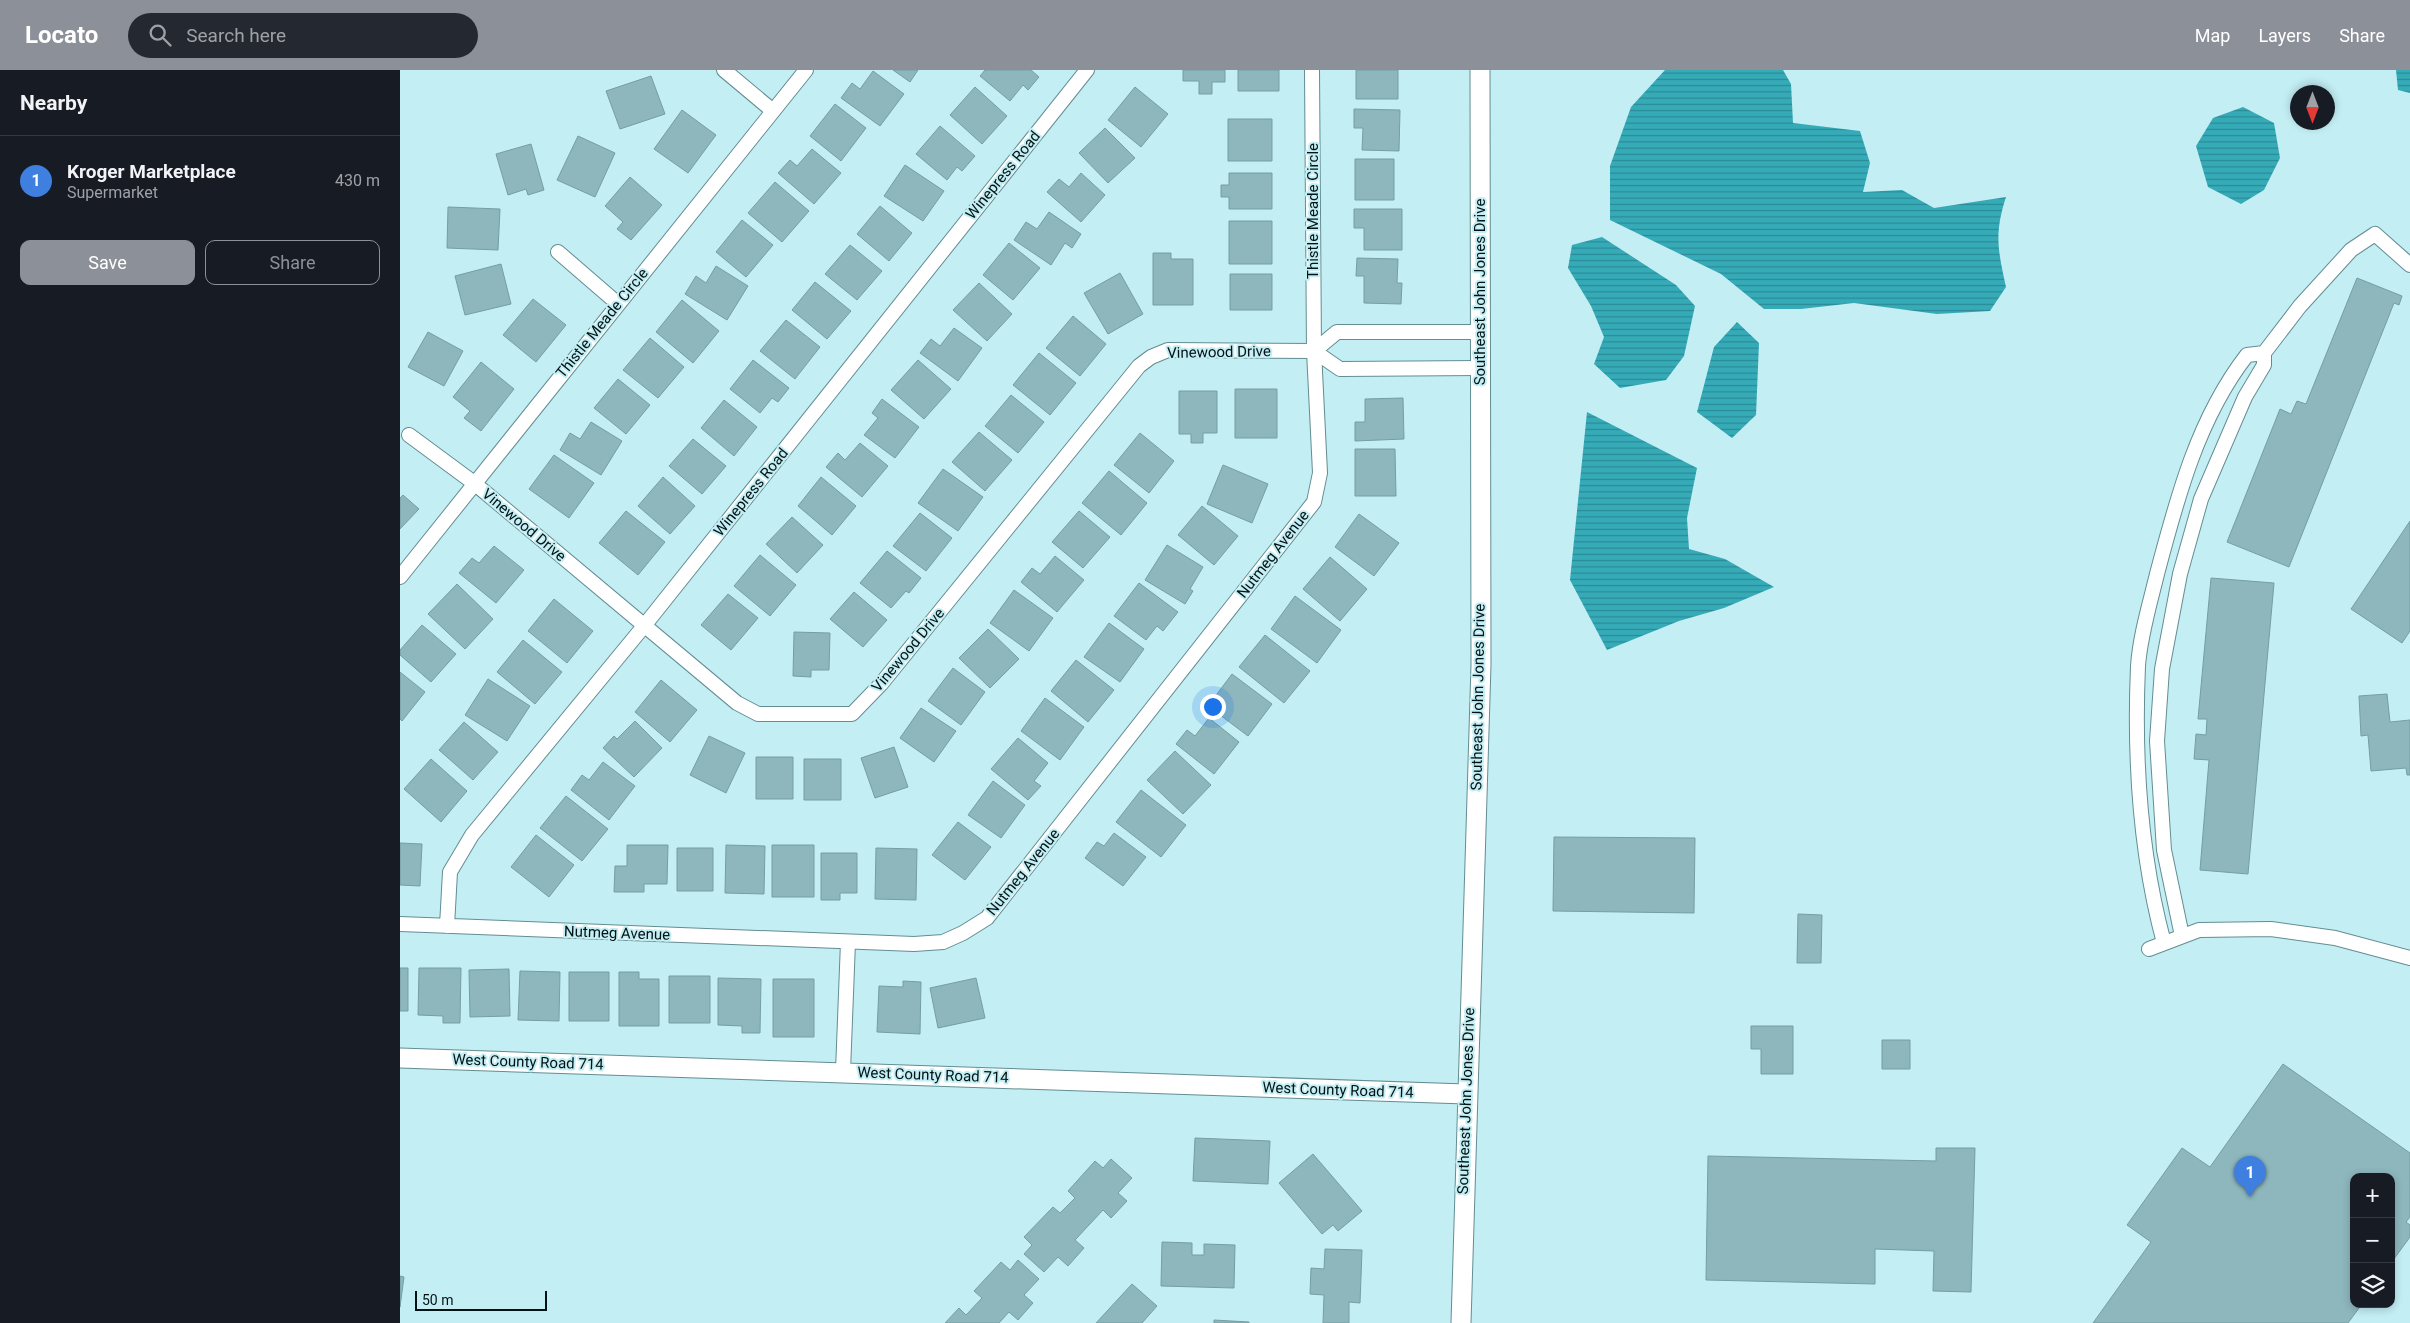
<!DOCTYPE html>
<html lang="en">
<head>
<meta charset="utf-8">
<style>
	:root { --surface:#171b24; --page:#242831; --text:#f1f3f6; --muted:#9ea1a6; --line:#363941; --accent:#8c9099 }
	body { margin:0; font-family:Roboto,sans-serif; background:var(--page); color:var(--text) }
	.controls { position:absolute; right:15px; bottom:15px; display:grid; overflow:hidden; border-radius:10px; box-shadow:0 2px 8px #0003 }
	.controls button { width:45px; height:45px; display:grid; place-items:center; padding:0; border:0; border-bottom:1px solid var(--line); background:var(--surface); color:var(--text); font:25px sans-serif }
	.compass { position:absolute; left:1890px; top:15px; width:45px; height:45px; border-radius:50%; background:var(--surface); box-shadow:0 2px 8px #0003; rotate:180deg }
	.scale { position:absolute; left:15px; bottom:12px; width:132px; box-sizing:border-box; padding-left:5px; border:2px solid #031214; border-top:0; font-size:14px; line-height:18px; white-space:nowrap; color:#031214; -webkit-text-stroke:4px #c3eef4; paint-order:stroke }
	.you { position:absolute; left:812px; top:636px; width:18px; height:18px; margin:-12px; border:4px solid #fff; border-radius:50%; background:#1a73e8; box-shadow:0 0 0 8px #1a73e833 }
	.badge { display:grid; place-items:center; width:32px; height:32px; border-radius:50%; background:var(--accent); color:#fff; font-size:16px; font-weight:700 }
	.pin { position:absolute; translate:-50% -41px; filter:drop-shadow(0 1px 2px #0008) }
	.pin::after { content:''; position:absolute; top:26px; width:18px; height:15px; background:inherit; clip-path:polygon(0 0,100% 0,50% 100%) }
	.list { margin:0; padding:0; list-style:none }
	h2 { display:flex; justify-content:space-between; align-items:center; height:65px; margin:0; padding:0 20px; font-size:21px }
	h2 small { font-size:16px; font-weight:400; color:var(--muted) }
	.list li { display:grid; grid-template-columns:32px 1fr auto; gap:15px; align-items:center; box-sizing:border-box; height:90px; padding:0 20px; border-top:1px solid var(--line) }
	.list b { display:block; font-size:19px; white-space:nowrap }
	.list p { margin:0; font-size:16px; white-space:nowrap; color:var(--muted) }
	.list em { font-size:16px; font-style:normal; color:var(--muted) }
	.actions { display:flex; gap:10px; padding:15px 20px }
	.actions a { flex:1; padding:11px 0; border:1px solid var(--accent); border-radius:10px; text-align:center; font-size:18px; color:var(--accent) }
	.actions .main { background:var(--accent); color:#fff }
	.icon { flex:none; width:28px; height:28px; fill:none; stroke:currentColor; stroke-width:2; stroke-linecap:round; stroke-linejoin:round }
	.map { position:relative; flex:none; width:2010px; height:1253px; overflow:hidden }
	header { display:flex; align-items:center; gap:30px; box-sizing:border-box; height:70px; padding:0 25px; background:var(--accent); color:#fff }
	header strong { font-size:24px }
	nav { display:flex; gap:28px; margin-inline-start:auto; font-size:18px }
	.search { width:350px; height:45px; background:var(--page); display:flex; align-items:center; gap:12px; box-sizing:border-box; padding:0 18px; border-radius:28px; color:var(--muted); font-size:19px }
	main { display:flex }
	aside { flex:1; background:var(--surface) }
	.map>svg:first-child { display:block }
	.water { fill:url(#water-rules) }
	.building { fill:#8db7bd; stroke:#749ea3 }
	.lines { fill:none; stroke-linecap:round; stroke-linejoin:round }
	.street-casing { stroke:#638d92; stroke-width:16 }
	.secondary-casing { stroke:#638d92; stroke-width:21 }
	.street { stroke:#fff; stroke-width:14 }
	.secondary { stroke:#fff; stroke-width:19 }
	.labels { text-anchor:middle; stroke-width:4; stroke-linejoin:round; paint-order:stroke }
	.street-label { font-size:15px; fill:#031214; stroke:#c3eef4 }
</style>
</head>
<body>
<header>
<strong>Locato</strong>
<div class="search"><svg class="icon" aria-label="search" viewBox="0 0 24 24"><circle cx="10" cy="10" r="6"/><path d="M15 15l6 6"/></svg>Search here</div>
<nav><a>Map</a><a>Layers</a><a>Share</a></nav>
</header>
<main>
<aside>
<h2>Nearby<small></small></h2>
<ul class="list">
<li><span class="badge" style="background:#3f7fe0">1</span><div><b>Kroger Marketplace</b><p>Supermarket</p></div><em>430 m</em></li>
</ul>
<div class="actions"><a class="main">Save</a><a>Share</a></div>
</aside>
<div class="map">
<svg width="2010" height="1253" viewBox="0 0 2010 1253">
	<defs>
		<pattern id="water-rules" width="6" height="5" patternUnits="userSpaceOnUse" patternTransform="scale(1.25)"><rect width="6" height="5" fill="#36abb8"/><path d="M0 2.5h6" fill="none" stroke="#2b8a94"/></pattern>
	</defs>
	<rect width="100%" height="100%" fill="#c3eef4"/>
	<path class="water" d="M1265,0h118l8,14 2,39 67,8 10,32 -7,29 39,-2 32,18 72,-11c-12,37 -8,53 0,90l-16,24 -53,3 -83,-11 -53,6h-37l-43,-35 -111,-54v-54l21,-59z
		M1996,0h14v23l-12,-3z
		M1843,37l31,16 6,35 -16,32 -23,14 -33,-17 -12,-41 17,-28z
		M1202,167l74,48 19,21 -11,50 -18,24 -46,8 -26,-24 10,-27 -13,-31 -23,-38 4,-23z
		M1337,252l22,21 -3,72 -24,23 -35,-26 17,-65z
		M1187,342l110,56 -10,50 2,31 36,10 49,28 -50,21 -45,13 -72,29 -37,-70z"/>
	<path class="building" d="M493,0h25l-8,12z
		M585,0h46l8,7 -11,13 -5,-5 -13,16 -30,-25z
		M783,0h42v12h-13v12h-13v-13h-16z
		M838,0h41v21h-41z
		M956,0h42v29h-42z
		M473,1l31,23 -24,32 -39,-28 11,-15 8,6z
		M251,6l14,38 -45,15 -14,-38z
		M575,17l32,29 -25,28 -32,-29z
		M735,17l33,27 -27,33 -33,-27z
		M435,34l31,24 -25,33 -31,-25z
		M954,39l46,1 -1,41 -37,-1 1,-22h-9z
		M282,40l34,25 -28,38 -34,-24z
		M828,49h44v42h-44z
		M540,56l35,30 -13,15 -5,-4 -10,13 -31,-26z
		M705,58l30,30 -27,25 -29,-30z
		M178,66l37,17 -20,44 -38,-17z
		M131,74l13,46 -16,5 -2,-6 -18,6 -12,-41z
		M412,79l29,24 -27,31 -36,-31 12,-13 7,6z
		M955,89h39v41h-39z
		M505,95l39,26 -21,30 -39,-25z
		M681,103l24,22 -24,27 -34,-30 12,-13 10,8z
		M829,103h43v36h-43v-12h-8v-12h8z
		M230,107l32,28 -31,35 -14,-11 6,-7 -18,-16z
		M375,112l34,29 -27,31 -34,-29z
		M480,136l32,27 -23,28 -32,-27z
		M48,137l52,2 -2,41 -51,-2z
		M954,139h48v41h-38v-22h-10z
		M649,142l32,22 -9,14 -7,-5 -14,22 -37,-25 12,-18 11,7z
		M342,150l31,25 -27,32 -30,-25z
		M829,151h43v43h-43z
		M609,173l31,25 -27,32 -30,-25z
		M450,175l32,26 -25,29 -32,-26z
		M753,183h18v6h22v46h-40z
		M957,188l41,1 -1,24h5l-1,21 -37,-1v-27h-8z
		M101,194l10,40 -46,11 -10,-39z
		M316,196l32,20 -21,34 -42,-26 11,-18 10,7z
		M720,203l23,41 -35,20 -24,-41z
		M830,204h42v36h-42z
		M1957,208l45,18 -3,9 -5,-2 -105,264 -62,-25 53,-133 11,5 6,-13 9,3z
		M415,212l36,29 -24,28 -35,-29z
		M579,213l33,31 -25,27 -34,-31z
		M133,229l33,26 -30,37 -33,-27z
		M282,230l37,31 -26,32 -37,-31z
		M673,246l33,28 -26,32 -34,-28z
		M386,250l34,27 -25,32 -35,-28z
		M554,258l28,20 -24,33 -38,-28 11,-14 9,7z
		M28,262l35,19 -19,35 -36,-19z
		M250,268l34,29 -26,31 -35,-28z
		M639,283l37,30 -26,32 -37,-30z
		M353,290l36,28 -11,14 -6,-4 -12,15 -30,-24z
		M518,290l33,29 -27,30 -33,-29z
		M81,292l33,27 -33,42 -17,-13 6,-7 -17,-14z
		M218,309l32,26 -24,29 -32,-26z
		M835,319h42v49h-42z
		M779,321h38v42h-14v10h-12v-9h-12z
		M611,325l33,27 -26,31 -33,-27z
		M1003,328l1,41 -49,2v-19h10v-23z
		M482,329l37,28 -24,31 -31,-23 14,-17 -6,-5z
		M324,330l33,27 -23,29 -33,-28z
		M191,352l31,19 -21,34 -41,-25 10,-17 10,6z
		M579,362l33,28 -27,31 -33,-29z
		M740,363l34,28 -25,32 -35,-28z
		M293,369l33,27 -24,28 -33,-28z
		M460,373l28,23 -26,31 -36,-30 12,-14 7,7z
		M955,379h40l1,47h-41z
		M154,385l40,28 -25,35 -40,-29z
		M823,395l45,19 -16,39 -45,-19z
		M543,399l40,28 -25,34 -40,-28z
		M709,401l38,32 -26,32 -39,-32z
		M263,407l32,29 -25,28 -32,-28z
		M421,407l35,29 -24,29 -34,-29z
		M3,425l16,14 -19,20v-31z
		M802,436l36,30 -24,29 -36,-30z
		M226,441l39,31 -27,33 -39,-32z
		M679,441l31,26 -27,31 -31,-26z
		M520,443l32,25 -26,33 -33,-25z
		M959,444l40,29 -25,33 -39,-29z
		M392,447l31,28 -26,28 -31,-29z
		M2010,451v110l-8,12 -51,-34z
		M767,475l36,22 -13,22 3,2 -8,13 -40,-24z
		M94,476l30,24 -28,33 -37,-30 13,-15 7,5z
		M487,481l34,27 -12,15 -3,-2 -15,17 -31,-25z
		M360,485l36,30 -26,31 -36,-30z
		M655,486l29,24 -27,32 -36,-30 11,-14 8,6z
		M930,487l37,32 -27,32 -37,-32z
		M1811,508l63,5 -26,291 -48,-4 9,-110 -15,-1 2,-25 10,1 1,-16h-9z
		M739,513l39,29 -15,19 -6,-5 -11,14 -32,-24z
		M57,514l36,35 -28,30 -37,-35z
		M614,520l39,28 -24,33 -39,-28z
		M454,522l33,28 -24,27 -33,-28z
		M328,524l30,24 -27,32 -30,-25z
		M895,526l46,34 -24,33 -46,-34z
		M154,529l39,32 -26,32 -39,-32z
		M709,553l35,26 -24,33 -36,-25z
		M22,555l34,29 -25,28 -31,-27v-5z
		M588,559l31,30 -29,29 -31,-30z
		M394,562l36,1 -1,37h-18v7l-18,-1z
		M865,565l45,36 -26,32 -45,-36z
		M123,570l39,32 -27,32 -38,-32z
		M676,590l38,30 -26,32 -37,-31z
		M553,598l32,24 -24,33 -33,-24z
		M0,602l25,20 -23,29 -2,-2z
		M832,604l40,30 -24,32 -40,-30z
		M88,609l42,27 -23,35 -42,-26z
		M261,610l36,30 -27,32 -35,-30z
		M1987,624l3,28 20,-2v55h-3l-1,-7 -35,3 -3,-36 -7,1 -2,-40z
		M645,628l39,29 -24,33 -39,-29z
		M521,638l35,23 -22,31 -34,-24z
		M809,648l30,24 -25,32 -38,-30 11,-14 8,6z
		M235,651l27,27 -28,29 -31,-29 11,-12 3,3z
		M64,652l34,30 -25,28 -34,-30z
		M309,666l36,17 -19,40 -36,-18z
		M618,668l30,25 -14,18 7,5 -13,14 -37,-31z
		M494,677l14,40 -33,11 -14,-40z
		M775,681l36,34 -28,29 -36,-34z
		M356,687h37v42h-37z
		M31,689l36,32 -26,31 -37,-33z
		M404,689h37v41h-37z
		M203,692l32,24 -26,34 -38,-30 11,-15 7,5z
		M593,711l32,24 -24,33 -33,-23z
		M741,720l45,35 -25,32 -45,-35z
		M166,726l42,33 -26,32 -42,-33z
		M558,752l33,25 -26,33 -33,-25z
		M714,763l32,24 -23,29 -38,-28 12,-16 7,4z
		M136,765l38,30 -25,32 -38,-30z
		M1154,767l141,1 -1,75 -141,-2z
		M0,773l22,1 -2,42 -20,-1z
		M227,775h41l-1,39h-23v8h-30l1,-26h12z
		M326,775l39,1 -1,48 -39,-1z
		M372,775h42v52h-42z
		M277,778h36v43h-36z
		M476,778l41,1 -1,51 -41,-1z
		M421,783h36v40h-17v7h-19z
		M1398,844l24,1 -1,48h-24z
		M0,898h8v43h-8z
		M19,898h42l-1,55h-17v-7l-25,-1z
		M109,899l1,47 -40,1 -1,-47z
		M120,901l40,1 -1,49 -41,-1z
		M169,902h40v49h-40z
		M219,902h20v7h20v47h-40z
		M269,906h41v47h-41z
		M318,908l43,1 -1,54h-18v-7l-24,-1z
		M576,908l9,40 -47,10 -8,-40z
		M373,909h41v58h-41z
		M503,911l18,1 -1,52 -43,-2 2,-46 24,1z
		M1351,956h42v48h-32v-25h-10z
		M1482,970h28v29h-28z
		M1883,994l127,89v64l-4,5 4,3v12l-19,26v-86h-37v127h8l-14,19h-255l58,-81 -24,-17 55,-77 28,19z
		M795,1068l75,3 -2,43 -75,-3z
		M1536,1078h39l-4,144 -38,-1 1,-40 -59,-2v35l-169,-4 2,-124 228,5z
		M913,1084l49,57 -24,20 -5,-6 -11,9 -43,-51z
		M711,1089l21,19 -14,15 9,8 -16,17 -8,-8 -28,30 9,8 -16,18 -10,-9 -14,15 -20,-18 8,-9 -8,-8 29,-30 7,6 15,-15 -7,-7 27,-30 8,7z
		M762,1172l30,1v12h12v-11l31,1 -1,43 -73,-2z
		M925,1179l37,1 -2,53 -11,-1v21h-26l1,-28 -14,-1 1,-26 13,1z
		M618,1190l21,19 -15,16 9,8 -15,17 -9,-8 -10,11h-54l14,-15 7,7 16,-17 -8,-7 27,-29 9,8z
		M0,1206l4,1 -4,30z
		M732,1214l25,22 -15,17h-46z
		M814,1250l35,2v1h-35z"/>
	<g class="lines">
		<g class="street-casing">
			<path id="street" d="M324,0l49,41
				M158,182l59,51
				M914,281l23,-19h143
				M9,365l65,48 263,220 21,11h94l29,-30 258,-318 12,-9 17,-7 146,1 26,18 140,-1
				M0,507l406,-507
				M0,854l514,20 29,-2 20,-9 24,-15 327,-416 6,-29 -6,-122 -2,-281
				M47,856l3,-54 22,-37 172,-209 443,-556
				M1782,866l-18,-86 -7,-109 5,-72 18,-95 21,-75 44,-102 19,-32v-12l36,-47 51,-56 24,-16 35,31
				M1764,873c-24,-89 -30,-185 -26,-277 2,-30 12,-63 19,-92 20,-76 41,-156 90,-219l17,-2
				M1749,879l50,-19 72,-1 64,9 75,20
				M443,1001l5,-129"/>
		</g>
		<g class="secondary-casing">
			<path id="secondary" d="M0,988l1066,36
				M1061,1253l20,-658 -1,-595"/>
		</g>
		<use href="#street" class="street"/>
		<use href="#secondary" class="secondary"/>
	</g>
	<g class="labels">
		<g class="street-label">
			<text transform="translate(603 105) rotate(-51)" y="5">Winepress Road</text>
			<text transform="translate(913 141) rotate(-90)" y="5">Thistle Meade Circle</text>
			<text transform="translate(1080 222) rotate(-90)" y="5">Southeast John Jones Drive</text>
			<text transform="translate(202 253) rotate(-51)" y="5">Thistle Meade Circle</text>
			<text transform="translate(819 282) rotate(-1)" y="5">Vinewood Drive</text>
			<text transform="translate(351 422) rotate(-51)" y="5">Winepress Road</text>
			<text transform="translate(124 455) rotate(40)" y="5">Vinewood Drive</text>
			<text transform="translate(873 484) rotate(-52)" y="5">Nutmeg Avenue</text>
			<text transform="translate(508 580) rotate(-50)" y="5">Vinewood Drive</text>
			<text transform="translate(1078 627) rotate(-89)" y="5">Southeast John Jones Drive</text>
			<text transform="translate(623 802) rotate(-51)" y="5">Nutmeg Avenue</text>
			<text transform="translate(217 863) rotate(2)" y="5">Nutmeg Avenue</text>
			<text transform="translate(128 992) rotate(2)" y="5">West County Road 714</text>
			<text transform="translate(533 1005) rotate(2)" y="5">West County Road 714</text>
			<text transform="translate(938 1020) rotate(2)" y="5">West County Road 714</text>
			<text transform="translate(1066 1031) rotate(-88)" y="5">Southeast John Jones Drive</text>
		</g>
	</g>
</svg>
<div class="controls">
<button>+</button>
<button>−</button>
<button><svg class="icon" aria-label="layers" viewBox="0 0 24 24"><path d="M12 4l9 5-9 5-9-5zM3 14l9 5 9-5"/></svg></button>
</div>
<svg class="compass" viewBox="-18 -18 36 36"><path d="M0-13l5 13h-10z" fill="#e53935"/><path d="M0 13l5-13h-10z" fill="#9ea1a6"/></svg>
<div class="scale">50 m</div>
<div class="you"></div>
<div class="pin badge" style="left:1850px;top:1127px;background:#3f7fe0">1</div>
</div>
</main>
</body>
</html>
